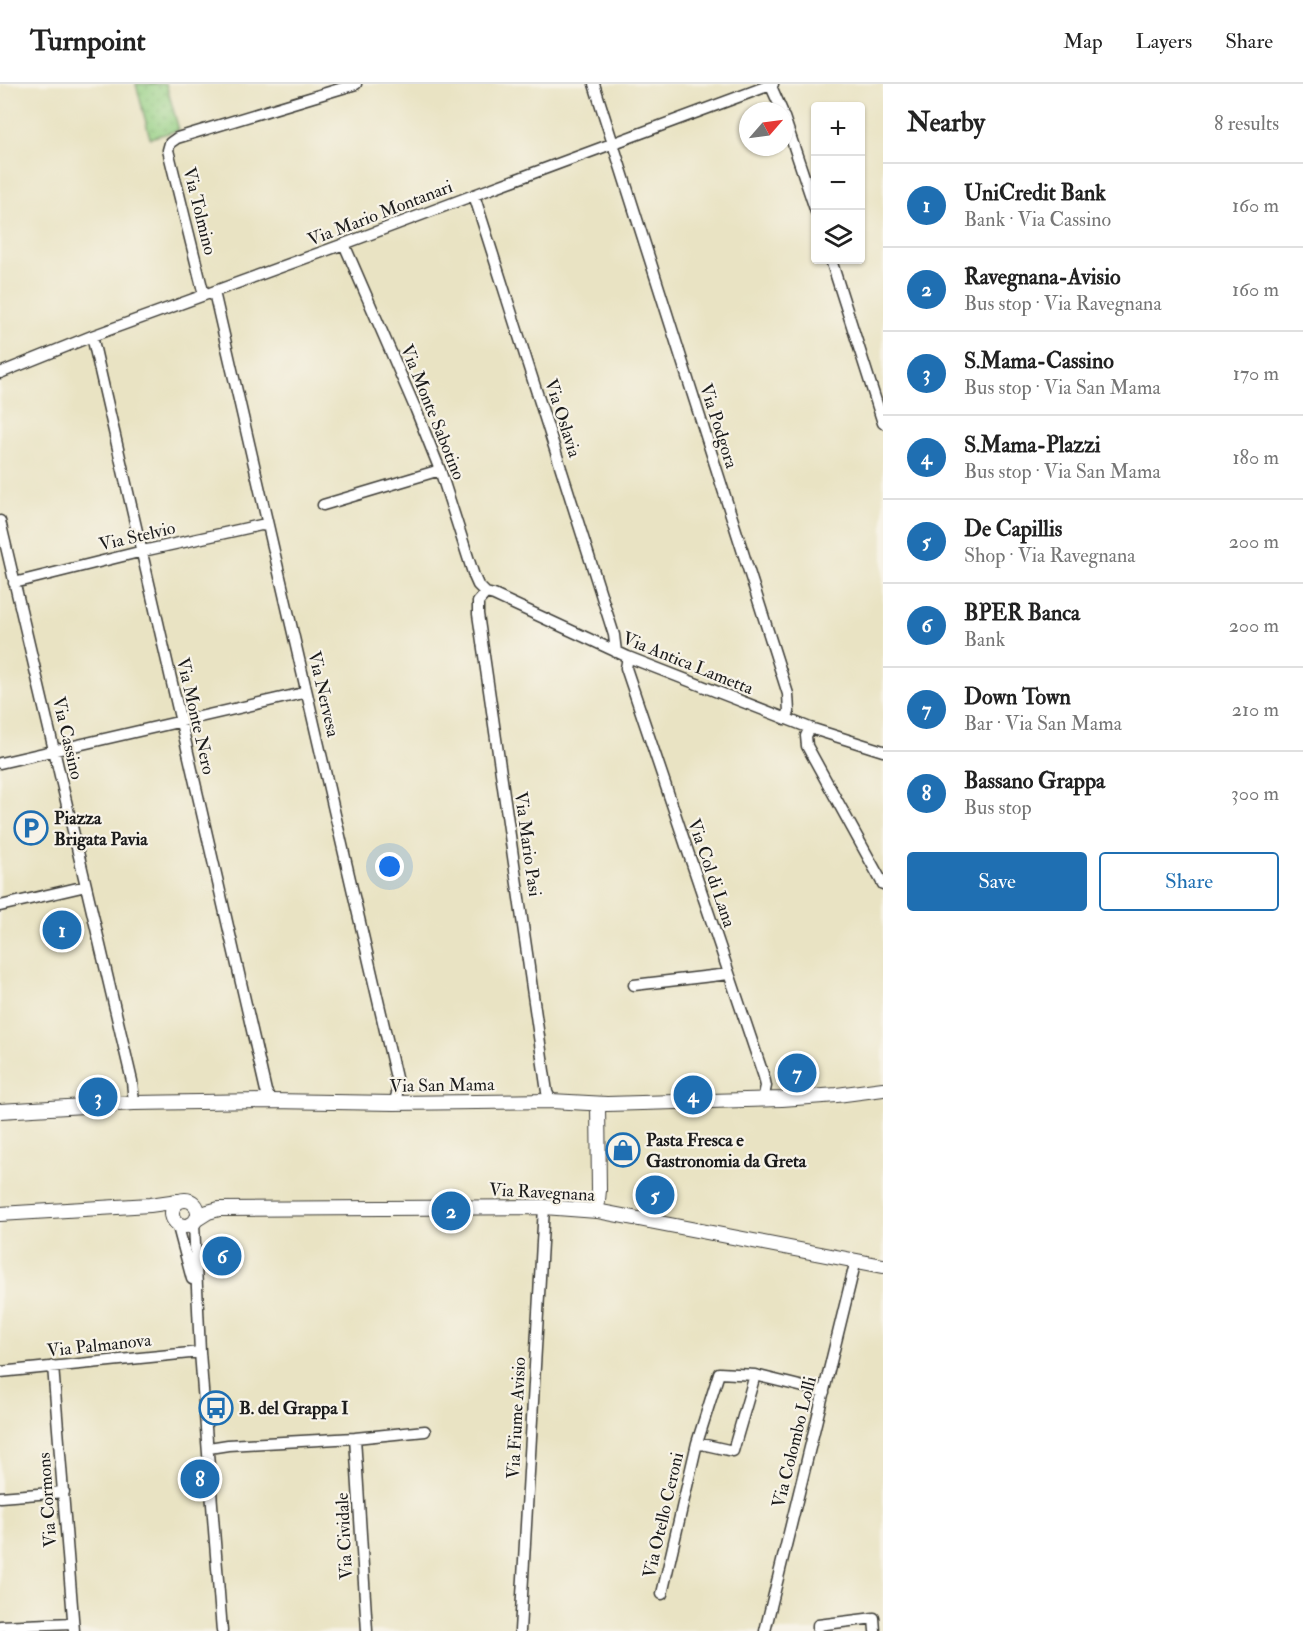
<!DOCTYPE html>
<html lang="en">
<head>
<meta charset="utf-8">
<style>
	:root { --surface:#fff; --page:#f2f2f2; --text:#222; --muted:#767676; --line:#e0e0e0; --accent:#1f6fb2 }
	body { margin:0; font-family:"IM FELL Double Pica",serif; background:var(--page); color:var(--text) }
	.controls { position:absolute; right:18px; top:18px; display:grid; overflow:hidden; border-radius:6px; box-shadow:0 2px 4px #0004 }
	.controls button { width:54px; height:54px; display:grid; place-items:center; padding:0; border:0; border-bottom:2px solid var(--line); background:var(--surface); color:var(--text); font:30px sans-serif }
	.compass { position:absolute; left:739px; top:18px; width:54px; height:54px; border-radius:50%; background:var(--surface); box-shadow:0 2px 4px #0004; rotate:62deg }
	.you { position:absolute; left:390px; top:783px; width:21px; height:21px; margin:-15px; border:4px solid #fff; border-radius:50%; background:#1a73e8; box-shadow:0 0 0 9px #1a73e833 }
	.badge { display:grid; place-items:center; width:39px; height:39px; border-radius:50%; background:var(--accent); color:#fff; font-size:20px; font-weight:700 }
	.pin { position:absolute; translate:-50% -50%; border:3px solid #fff; box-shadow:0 2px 6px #0006 }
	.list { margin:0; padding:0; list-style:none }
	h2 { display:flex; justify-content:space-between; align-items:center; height:78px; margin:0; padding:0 24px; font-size:26px }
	h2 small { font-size:20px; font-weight:400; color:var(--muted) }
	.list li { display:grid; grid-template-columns:39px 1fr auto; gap:18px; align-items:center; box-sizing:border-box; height:84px; padding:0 24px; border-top:2px solid var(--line) }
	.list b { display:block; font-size:22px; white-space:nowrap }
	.list p { margin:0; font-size:20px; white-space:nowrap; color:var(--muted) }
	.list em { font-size:20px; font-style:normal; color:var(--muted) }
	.actions { display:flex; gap:12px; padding:18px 24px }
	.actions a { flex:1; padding:14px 0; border:2px solid var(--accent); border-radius:6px; text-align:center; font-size:21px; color:var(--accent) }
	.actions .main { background:var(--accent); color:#fff }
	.icon { flex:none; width:33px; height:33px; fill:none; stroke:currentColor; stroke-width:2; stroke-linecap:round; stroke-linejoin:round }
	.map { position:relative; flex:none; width:883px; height:1547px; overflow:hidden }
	header { display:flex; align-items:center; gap:36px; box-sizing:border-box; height:84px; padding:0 30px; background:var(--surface); border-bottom:2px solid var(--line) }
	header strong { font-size:28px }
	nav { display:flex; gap:33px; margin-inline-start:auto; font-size:21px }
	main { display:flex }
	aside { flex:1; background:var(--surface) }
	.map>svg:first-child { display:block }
	.garden { fill:url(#garden-dots); stroke:#587650; stroke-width:1.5 }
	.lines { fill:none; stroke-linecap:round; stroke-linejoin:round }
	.minor-casing { stroke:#3b3a35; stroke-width:13 }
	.tertiary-casing { stroke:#3b3a35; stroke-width:16 }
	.minor { stroke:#fff; stroke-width:10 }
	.tertiary { stroke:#fff; stroke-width:14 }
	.labels { text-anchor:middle; stroke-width:4.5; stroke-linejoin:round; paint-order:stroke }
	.street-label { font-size:18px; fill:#1c1c1c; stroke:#f7f3e8 }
	.poi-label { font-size:18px; font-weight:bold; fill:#1c1c1c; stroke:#f7f3e8; text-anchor:start }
</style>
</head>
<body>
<header>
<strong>Turnpoint</strong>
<nav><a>Map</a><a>Layers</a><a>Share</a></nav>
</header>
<main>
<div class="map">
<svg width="883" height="1547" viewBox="0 0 883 1547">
	<defs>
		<pattern id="garden-dots" width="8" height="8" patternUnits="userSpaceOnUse" patternTransform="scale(1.5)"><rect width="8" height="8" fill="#94cf83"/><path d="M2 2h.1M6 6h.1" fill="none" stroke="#7fb171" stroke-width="1.8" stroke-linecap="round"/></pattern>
	</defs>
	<rect width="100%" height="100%" fill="#f7f3e8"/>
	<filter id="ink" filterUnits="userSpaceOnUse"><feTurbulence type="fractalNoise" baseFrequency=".0167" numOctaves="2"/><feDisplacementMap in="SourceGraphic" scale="12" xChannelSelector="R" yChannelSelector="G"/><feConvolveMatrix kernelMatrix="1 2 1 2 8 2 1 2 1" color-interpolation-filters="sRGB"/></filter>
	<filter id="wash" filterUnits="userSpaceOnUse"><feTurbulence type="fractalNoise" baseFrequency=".008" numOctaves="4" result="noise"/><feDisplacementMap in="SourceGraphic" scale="24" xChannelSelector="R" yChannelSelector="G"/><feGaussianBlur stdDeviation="1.35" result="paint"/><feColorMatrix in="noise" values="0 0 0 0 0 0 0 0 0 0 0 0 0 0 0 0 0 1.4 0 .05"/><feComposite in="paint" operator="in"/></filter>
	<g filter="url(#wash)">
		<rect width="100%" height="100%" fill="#e9e3c3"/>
		<path class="garden" d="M136,0h30l13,46 -29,8z"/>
	</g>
	<g filter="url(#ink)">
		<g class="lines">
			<g class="minor-casing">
				<path id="minor" d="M594,0l194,610 1,18 -4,7
					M770,0l12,27
					M784,33l32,95
					M474,111l140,440 2,17
					M344,160l72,166 24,60 34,106 4,9 8,8
					M831,176l52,163
					M214,208l182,786 1,16 -3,9
					M204,211l-36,-145 2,-7 7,-5 179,-54
					M92,252l174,755 5,10
					M0,289l92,-37 252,-92 130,-49 299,-111
					M323,421l117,-35
					M0,437l132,560 2,22
					M14,499l129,-32 118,-26 7,1
					M486,509l-8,9v12l69,478 4,9
					M486,509l8,2 134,62 182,71 73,23
					M628,573l-2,11 138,409 2,9 -3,14
					M810,644l-4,8 1,10 76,138
					M0,679l299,-69 4,-2 2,-4
					M0,822l86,-20
					M634,901l95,-11
					M177,1139l15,56
					M194,1139l6,129 22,279
					M53,1282l21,265
					M0,1288l200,-20
					M355,1354l12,193
					M697,1359l36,8 22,-76
					M209,1364l19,-3 127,-7 70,-7
					M0,1413l64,-5
					M662,1510l35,-151 22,-70 36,2 69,17
					M0,1542l73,-3
					M520,1547l24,-424
					M765,1547l91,-371
					M818,1547v-6l56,-7 1,13"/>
			</g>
			<g class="tertiary-casing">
				<path id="tertiary" d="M0,1027l134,-8 137,-2 123,2 157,-2 56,3 175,-5 55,-4 46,-6
					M172 1129a13 13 0 1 1 26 0a13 13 0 1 1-26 0Z
					M597,1127l2,-21 -1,-86
					M0,1130l150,-9 28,-4
					M197,1135l11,-7 11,-3 325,-2 53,4 286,55"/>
			</g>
			<use href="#minor" class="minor"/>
			<use href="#tertiary" class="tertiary"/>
		</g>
	</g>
	<defs>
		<g id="parking-ring" transform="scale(1.725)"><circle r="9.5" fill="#f7f3e8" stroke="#1f6fb2" stroke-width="1.5"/><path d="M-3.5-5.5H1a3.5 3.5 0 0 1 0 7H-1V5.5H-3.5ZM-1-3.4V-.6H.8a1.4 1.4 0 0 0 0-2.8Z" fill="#1f6fb2"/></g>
		<g id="shop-ring" transform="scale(1.725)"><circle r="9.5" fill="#f7f3e8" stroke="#1f6fb2" stroke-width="1.5"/><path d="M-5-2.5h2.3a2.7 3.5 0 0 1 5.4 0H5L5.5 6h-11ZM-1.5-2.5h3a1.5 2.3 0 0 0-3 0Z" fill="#1f6fb2"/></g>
		<g id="bus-ring" transform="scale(1.725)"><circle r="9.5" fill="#f7f3e8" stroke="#1f6fb2" stroke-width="1.5"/><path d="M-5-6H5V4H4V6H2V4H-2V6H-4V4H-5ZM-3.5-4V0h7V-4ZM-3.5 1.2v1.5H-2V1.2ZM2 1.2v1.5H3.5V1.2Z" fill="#1f6fb2"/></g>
	</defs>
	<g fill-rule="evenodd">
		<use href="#parking-ring" x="31" y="744"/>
		<use href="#shop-ring" x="623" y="1066"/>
		<use href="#bus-ring" x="216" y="1324"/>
	</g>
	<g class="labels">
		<g class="street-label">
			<text transform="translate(200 127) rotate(76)" y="6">Via Tolmino</text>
			<text transform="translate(380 129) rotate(-21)" y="6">Via Mario Montanari</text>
			<text transform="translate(433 328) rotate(68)" y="6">Via Monte Sabotino</text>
			<text transform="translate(563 334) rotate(72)" y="6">Via Oslavia</text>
			<text transform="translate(719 342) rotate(72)" y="6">Via Podgora</text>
			<text transform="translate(137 452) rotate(-13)" y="6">Via Stelvio</text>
			<text transform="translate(688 579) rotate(22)" y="6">Via Antica Lametta</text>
			<text transform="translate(324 610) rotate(77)" y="6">Via Nervesa</text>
			<text transform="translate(196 632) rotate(77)" y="6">Via Monte Nero</text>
			<text transform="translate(68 654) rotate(77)" y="6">Via Cassino</text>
			<text transform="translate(528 760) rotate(82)" y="6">Via Mario Pasi</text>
			<text transform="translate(712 789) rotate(71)" y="6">Via Col di Lana</text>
			<text transform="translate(442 1001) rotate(-1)" y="6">Via San Mama</text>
			<text transform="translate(542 1108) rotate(3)" y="6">Via Ravegnana</text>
			<text transform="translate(99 1261) rotate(-6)" y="6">Via Palmanova</text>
			<text transform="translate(516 1334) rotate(-87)" y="6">Via Fiume Avisio</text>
			<text transform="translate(794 1358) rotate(-76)" y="6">Via Colombo Lolli</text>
			<text transform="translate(47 1416) rotate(-94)" y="6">Via Cormons</text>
			<text transform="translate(663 1431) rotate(-77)" y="6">Via Otello Ceroni</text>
			<text transform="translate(344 1452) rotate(-93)" y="6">Via Cividale</text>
		</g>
		<g class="poi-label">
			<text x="54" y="740">Piazza<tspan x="54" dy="21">Brigata Pavia</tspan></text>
			<text x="646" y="1062">Pasta Fresca e<tspan x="646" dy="21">Gastronomia da Greta</tspan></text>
			<text x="239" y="1330">B. del Grappa I</text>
		</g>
	</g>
</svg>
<div class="controls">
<button>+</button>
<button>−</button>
<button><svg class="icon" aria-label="layers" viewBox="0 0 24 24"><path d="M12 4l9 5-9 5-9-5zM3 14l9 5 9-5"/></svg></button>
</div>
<svg class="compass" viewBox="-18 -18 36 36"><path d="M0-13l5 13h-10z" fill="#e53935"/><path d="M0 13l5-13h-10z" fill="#767676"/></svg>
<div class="you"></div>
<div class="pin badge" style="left:62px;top:846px">1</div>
<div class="pin badge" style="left:451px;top:1127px">2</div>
<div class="pin badge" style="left:98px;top:1013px">3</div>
<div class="pin badge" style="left:693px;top:1011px">4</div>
<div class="pin badge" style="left:655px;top:1111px">5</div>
<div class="pin badge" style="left:222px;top:1172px">6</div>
<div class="pin badge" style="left:797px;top:989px">7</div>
<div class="pin badge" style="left:200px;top:1395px">8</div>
</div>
<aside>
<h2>Nearby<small>8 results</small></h2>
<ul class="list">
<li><span class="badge">1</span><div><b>UniCredit Bank</b><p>Bank · Via Cassino</p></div><em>160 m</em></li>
<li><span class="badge">2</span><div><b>Ravegnana-Avisio</b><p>Bus stop · Via Ravegnana</p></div><em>160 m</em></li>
<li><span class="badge">3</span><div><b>S.Mama-Cassino</b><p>Bus stop · Via San Mama</p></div><em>170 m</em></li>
<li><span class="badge">4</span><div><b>S.Mama-Plazzi</b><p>Bus stop · Via San Mama</p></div><em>180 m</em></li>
<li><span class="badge">5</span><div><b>De Capillis</b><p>Shop · Via Ravegnana</p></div><em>200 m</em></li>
<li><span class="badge">6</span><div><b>BPER Banca</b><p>Bank</p></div><em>200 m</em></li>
<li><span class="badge">7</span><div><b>Down Town</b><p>Bar · Via San Mama</p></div><em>210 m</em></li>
<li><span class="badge">8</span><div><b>Bassano Grappa</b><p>Bus stop</p></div><em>300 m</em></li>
</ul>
<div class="actions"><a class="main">Save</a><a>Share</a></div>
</aside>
</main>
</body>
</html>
